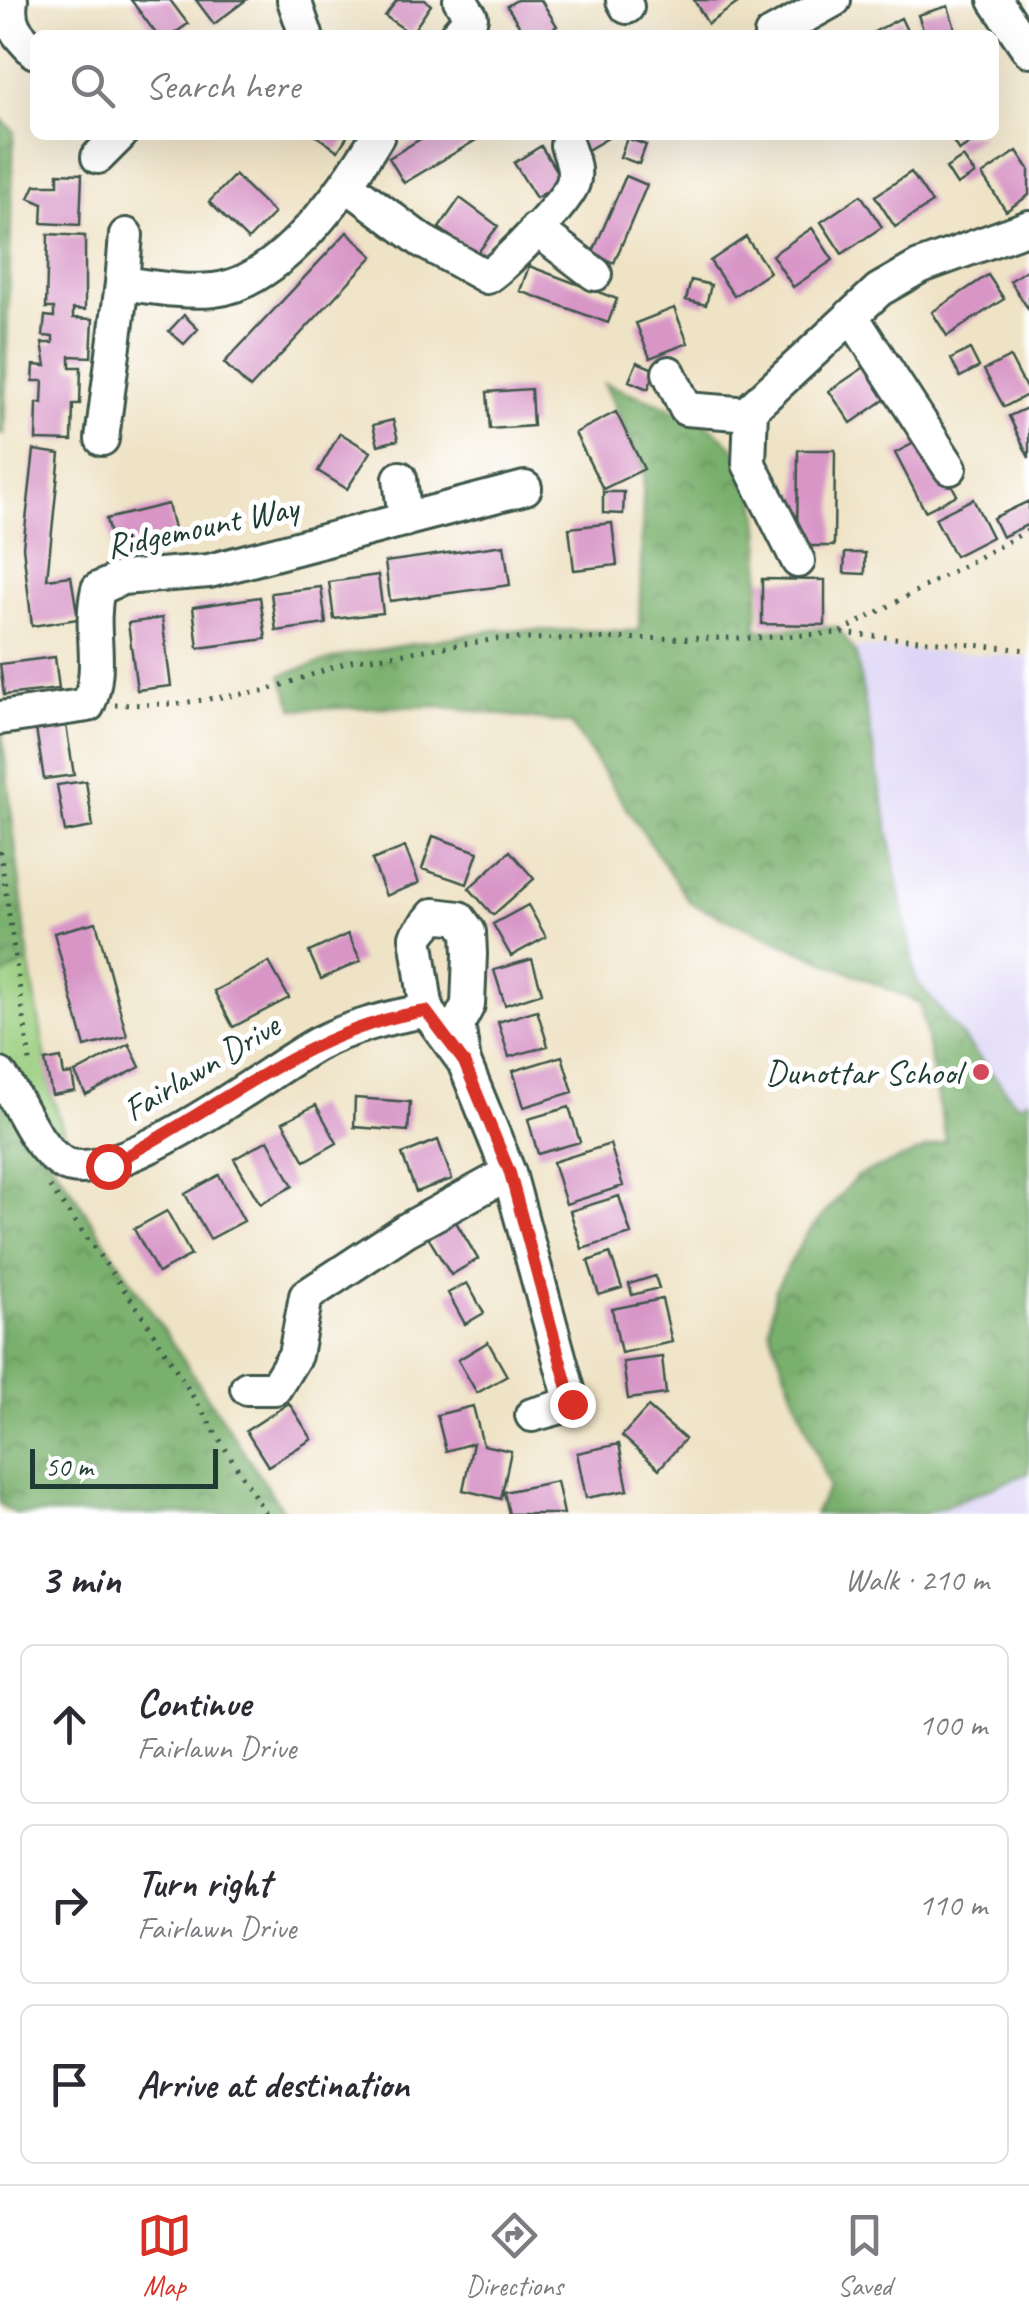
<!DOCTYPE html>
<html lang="en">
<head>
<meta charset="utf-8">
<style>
	:root { --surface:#fff; --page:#f2f2f3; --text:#2b2b33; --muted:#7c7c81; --line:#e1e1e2; --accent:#d93025 }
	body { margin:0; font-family:Caveat,sans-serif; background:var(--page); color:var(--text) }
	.scale { position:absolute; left:30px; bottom:25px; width:188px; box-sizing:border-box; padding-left:10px; border:5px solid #1f3d34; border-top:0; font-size:28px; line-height:35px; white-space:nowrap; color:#1f3d34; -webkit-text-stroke:8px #fff; paint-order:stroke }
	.stop { position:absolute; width:30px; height:30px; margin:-22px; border:8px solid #d93025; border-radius:50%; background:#fff }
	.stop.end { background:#d93025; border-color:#fff; box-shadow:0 2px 10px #0008 }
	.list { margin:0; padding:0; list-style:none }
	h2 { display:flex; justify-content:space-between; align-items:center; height:130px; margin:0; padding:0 40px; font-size:42px }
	h2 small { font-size:32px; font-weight:400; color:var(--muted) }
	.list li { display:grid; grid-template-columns:65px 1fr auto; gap:30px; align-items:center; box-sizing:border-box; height:160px; margin:0 20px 20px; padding:0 20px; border:2px solid var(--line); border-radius:15px }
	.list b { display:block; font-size:38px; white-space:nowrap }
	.list p { margin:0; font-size:32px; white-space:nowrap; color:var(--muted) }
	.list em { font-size:32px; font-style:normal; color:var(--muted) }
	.icon { flex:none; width:55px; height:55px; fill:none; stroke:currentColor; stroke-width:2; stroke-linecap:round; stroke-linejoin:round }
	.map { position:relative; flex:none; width:1029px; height:1514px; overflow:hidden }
	.search { position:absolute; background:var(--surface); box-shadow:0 10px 40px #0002; left:30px; right:30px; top:30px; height:110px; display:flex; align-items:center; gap:25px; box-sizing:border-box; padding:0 35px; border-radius:15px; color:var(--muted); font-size:38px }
	.sheet { height:670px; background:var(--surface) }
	nav { display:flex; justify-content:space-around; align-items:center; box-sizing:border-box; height:140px; border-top:2px solid var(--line); background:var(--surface); font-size:28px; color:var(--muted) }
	nav a { display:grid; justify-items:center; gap:5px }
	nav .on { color:var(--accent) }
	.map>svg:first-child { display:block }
	.built { fill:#ddd5f6 }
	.grass { fill:#99cd7e; stroke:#5c8559; stroke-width:2.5 }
	.forest { fill:url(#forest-crowns); stroke:#4c7650; stroke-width:2.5 }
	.building { fill:#d896c7 }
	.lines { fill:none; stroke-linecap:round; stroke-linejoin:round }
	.minor-casing { stroke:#3e564a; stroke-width:38 }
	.path { stroke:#3e564a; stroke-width:5; stroke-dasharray:2.5 8; stroke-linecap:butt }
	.minor { stroke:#fff; stroke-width:32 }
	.route { stroke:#d93025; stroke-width:12 }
	.poi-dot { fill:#d1495b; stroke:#fff; stroke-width:4 }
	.labels { text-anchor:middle; stroke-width:10; stroke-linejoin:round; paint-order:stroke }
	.street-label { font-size:35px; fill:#1f3d34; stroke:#fff }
	.poi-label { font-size:35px; fill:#1f3d34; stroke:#fff; text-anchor:end }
</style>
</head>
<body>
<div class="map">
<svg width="1029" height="1514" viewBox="0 0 1029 1514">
	<defs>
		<pattern id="forest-crowns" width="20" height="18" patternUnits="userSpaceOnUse" patternTransform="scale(2.5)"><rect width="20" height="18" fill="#7ab06d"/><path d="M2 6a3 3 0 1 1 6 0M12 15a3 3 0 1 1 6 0" fill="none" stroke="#63905a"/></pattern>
	</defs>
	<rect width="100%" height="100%" fill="#fff"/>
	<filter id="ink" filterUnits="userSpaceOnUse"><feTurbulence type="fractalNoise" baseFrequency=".01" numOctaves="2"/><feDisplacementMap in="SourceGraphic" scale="20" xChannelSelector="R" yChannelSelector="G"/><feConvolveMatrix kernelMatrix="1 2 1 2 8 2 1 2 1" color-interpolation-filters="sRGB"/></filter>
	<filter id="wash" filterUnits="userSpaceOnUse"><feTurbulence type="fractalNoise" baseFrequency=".0048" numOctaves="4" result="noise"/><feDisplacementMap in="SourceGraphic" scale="40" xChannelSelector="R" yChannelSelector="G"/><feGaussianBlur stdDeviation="2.25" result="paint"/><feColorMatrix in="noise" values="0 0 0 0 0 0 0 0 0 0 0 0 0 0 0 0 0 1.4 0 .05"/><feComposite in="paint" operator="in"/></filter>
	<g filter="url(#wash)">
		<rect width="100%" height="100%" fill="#efe3c6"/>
		<path class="built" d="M855,647l174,10v857h-215l15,-27 -54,-197 35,-62 47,-52 89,-35z"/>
		<path class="grass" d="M29,961l23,134 18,57 -70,-98v-77z"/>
		<path class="forest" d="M0,118l14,13 -10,303h-4z
			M604,383c33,13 70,24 101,41 71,40 56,140 51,206l81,-3 19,27 60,326 102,125 11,-6v374l-104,41h-111l15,-27 -60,-159 6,-38 31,-55 51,-59 89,-35 -26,-138 -230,-100 -119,-179 -132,-18 -145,3 -13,-34 65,-20 150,-25 143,1 5,-162z
			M2,732l27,229 -29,16v-244z
			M0,1095l62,81 223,338h-269l-16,-10z"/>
		<g id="blocks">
			<path class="building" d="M131,0h39l18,24 -16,11h-15z
				M196,0h50l-32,24z
				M397,0h28l6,5 -20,29 -26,-18z
				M517,0h24l16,26 -15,9h-17l-18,-29z
				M694,0h48l-34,24z
				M948,6l9,29h-32l-7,-20z
				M901,18l8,17h-33l-2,-3z
				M315,135h33l-10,16z
				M427,135h48l3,4 -74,44 -15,-25z
				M573,135h40l-29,17z
				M949,135h34l-24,16z
				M627,138l19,7 -7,19 -19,-7z
				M541,146l22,36 -27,16 -22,-35z
				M1017,151l12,18v26l-23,16 -24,-36z
				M963,157l12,17 -18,11 -11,-17z
				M911,172l21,31 -37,24 -20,-31z
				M58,173l24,1 -2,51 -38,-2 1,-19 -14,-6 6,-13h23z
				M235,175l39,38 -26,27 -39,-38z
				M626,176l21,9 -33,78 -22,-9z
				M861,195l21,32 -40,27 -21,-32z
				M460,198l38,28 -22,29 -37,-27z
				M812,228l21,32 -40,27 -21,-32z
				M347,232l26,24 -123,132 -26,-25z
				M48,234l37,2v74l-12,-1v9l20,1 -2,38 -21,-1v11h11l-1,37h-7l-1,37 -36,-1 1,-37h5l1,-22h-10l1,-16 12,1 -4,-23h11v-6l-10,-1 2,-20 9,1v-9h-8z
				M746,237l24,35 -36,24 -24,-35z
				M529,266l88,33 -9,24 -88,-32z
				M1029,268v42l-19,-29z
				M988,275l16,24 -57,37 -15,-24z
				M691,280l20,5 -5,20 -20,-5z
				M674,308l14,35 -38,15 -14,-35z
				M184,315l14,14 -14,15 -15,-13z
				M970,349l9,18 -19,10 -9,-18z
				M1010,357l19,37 -25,13 -20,-37z
				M637,362l19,8 -8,19 -19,-8z
				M869,364l21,32 -39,27 -22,-32z
				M531,389l2,37 -43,3 -3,-37z
				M1029,407v51l-20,-42z
				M616,412l28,57 -41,20 -28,-56z
				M393,420l5,20 -20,5 -5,-20z
				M340,433l31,19 -24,37 -29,-18z
				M926,437l31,58 -32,16 -30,-58z
				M34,450l26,4 -13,125 24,-3 7,43 -46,7 -9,-79z
				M798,450h37l-1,96h-37z
				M603,492h21l-1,22 -20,-1z
				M973,499l19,38 -37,19 -20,-38z
				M1029,501v23l-27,13 -9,-19z
				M168,504l10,41 -62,15 -10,-41z
				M612,523l5,42 -43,5 -5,-42z
				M504,545l6,40 -120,16 -5,-39z
				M845,553h20v21l-21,-1z
				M378,575l5,38 -49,6 -5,-37z
				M762,579l63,1v45l-63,-1z
				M321,587l5,37 -50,7 -5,-38z
				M260,597l6,42 -68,9 -5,-41z
				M162,618l9,68 -34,4 -9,-67z
				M55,657l4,32 -55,6 -4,-31z
				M66,725l8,50 -30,4 -8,-50z
				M86,781l7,46 -28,5 -8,-47z
				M433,836l45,16 -11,32 -45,-15z
				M405,847l14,36 -33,13 -14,-36z
				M510,851l24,28 -41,36 -24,-27z
				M528,905l18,32 -35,19 -18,-32z
				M96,922l31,114 -42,11 -31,-114z
				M348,934l13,27 -40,18 -12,-27z
				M532,959l10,34 -37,12 -11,-35z
				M269,962l20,36 -56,29 -19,-36z
				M537,1010l11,36 -39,11 -11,-35z
				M129,1044l11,23 -54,28 -11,-22z
				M562,1056l11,36 -49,15 -11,-36z
				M61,1058l3,17 8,-1 3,17 -23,4 -7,-34z
				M355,1098l55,4 -2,29 -54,-4z
				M316,1105l21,38 -32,18 -22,-39z
				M569,1107l11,35 -42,12 -10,-35z
				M268,1140l25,46 -33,18 -26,-45z
				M438,1140l14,39 -36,13 -14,-38z
				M610,1144l13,42 -57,18 -13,-42z
				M219,1175l25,46 -34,18 -25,-45z
				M619,1196l12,38 -49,15 -12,-38z
				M167,1211l24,44 -33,18 -24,-44z
				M453,1217l25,42 -27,16 -25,-41z
				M610,1253l12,35 -23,7 -11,-34z
				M655,1276l4,12 -27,7 -3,-11z
				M467,1283l17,30 -19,11 -17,-31z
				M662,1299l10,43 -51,11 -9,-44z
				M488,1342l19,34 -30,17 -19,-33z
				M662,1357l4,37 -38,5 -5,-37z
				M289,1403l23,36 -44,27 -22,-35z
				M473,1406l10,39 28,6 -10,48 -38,-9 10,-47 -27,8 -9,-36z
				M648,1407l37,32 -26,30 -37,-33z
				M619,1444l9,46 -42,8 -9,-45z
				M557,1481l7,33h-55l-5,-22z"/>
		</g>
	</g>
	<g filter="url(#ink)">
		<use href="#blocks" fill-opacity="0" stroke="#3e564a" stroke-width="2.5"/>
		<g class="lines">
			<g class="minor-casing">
				<path id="minor" d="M11,0c-4,25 6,34 24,52
					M294,0l12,35
					M623,0l4,7
					M995,0l34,50
					M456,35l15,-18 -11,-17
					M771,35l63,-35
					M98,157l22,-22
					M347,185l75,56 65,36c18,-12 80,-75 86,-94 4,-13 -2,-26 -6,-38
					M536,229l59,45
					M122,283l4,-48
					M851,315l99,153
					M669,373l17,36 64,5
					M102,439l20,-156c30,4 62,10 92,7 68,-8 132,-102 164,-155
					M400,478l5,42
					M798,561l-49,-97 2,-55 128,-119 40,-23 110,-40
					M0,718l88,-13c17,-40 0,-73 10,-116l24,-11 87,-7 316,-83
					M464,1062l-6,-38 10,-19 2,-51 -1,-22 -10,-14 -25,-3 -18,22 11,74 37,51 45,111 63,231 -40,11
					M0,1075c21,27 32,68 61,87 51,31 206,-91 256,-118 31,-16 75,-28 110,-33
					M247,1388h28l20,-33 11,-59 100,-66 103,-57"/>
			</g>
			<path class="path" d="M841,632l188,-102
				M115,705l61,-1 92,-14 83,-29 147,-22 258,-1 83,-5 190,17
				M0,851l31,217
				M50,1187l91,126 125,201"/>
			<use href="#minor" class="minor"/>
		</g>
	</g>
	<g class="lines" filter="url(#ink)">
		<path class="route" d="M108,1166c103,-53 201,-138 318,-155l38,51 46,111 62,231"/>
	</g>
	<circle class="poi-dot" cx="981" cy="1072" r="10"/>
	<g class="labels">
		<g class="street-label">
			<text transform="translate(202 526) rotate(-12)" y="12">Ridgemount Way</text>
			<text transform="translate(201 1067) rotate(-31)" y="12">Fairlawn Drive</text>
		</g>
		<g class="poi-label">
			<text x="961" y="1084">Dunottar School</text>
		</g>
	</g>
</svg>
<div class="scale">50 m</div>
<div class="stop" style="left:108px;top:1166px"></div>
<div class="stop end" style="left:572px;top:1404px"></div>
<div class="search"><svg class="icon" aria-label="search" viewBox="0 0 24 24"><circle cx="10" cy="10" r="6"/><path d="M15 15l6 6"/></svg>Search here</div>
</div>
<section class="sheet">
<h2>3 min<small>Walk · 210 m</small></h2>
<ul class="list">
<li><svg class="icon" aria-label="ahead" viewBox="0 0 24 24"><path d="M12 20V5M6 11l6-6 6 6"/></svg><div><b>Continue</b><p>Fairlawn Drive</p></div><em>100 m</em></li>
<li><svg class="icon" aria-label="right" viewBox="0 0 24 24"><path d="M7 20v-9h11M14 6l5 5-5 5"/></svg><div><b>Turn right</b><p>Fairlawn Drive</p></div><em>110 m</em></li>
<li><svg class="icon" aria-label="arrive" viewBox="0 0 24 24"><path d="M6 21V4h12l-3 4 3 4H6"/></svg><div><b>Arrive at destination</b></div></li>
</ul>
</section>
<nav>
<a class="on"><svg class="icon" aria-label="map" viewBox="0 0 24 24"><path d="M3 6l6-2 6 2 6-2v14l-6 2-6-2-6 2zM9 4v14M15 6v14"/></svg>Map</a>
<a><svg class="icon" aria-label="directions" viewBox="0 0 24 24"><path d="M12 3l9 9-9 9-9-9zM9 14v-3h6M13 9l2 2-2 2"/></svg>Directions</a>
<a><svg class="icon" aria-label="saved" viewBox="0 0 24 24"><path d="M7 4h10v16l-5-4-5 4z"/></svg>Saved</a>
</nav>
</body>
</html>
